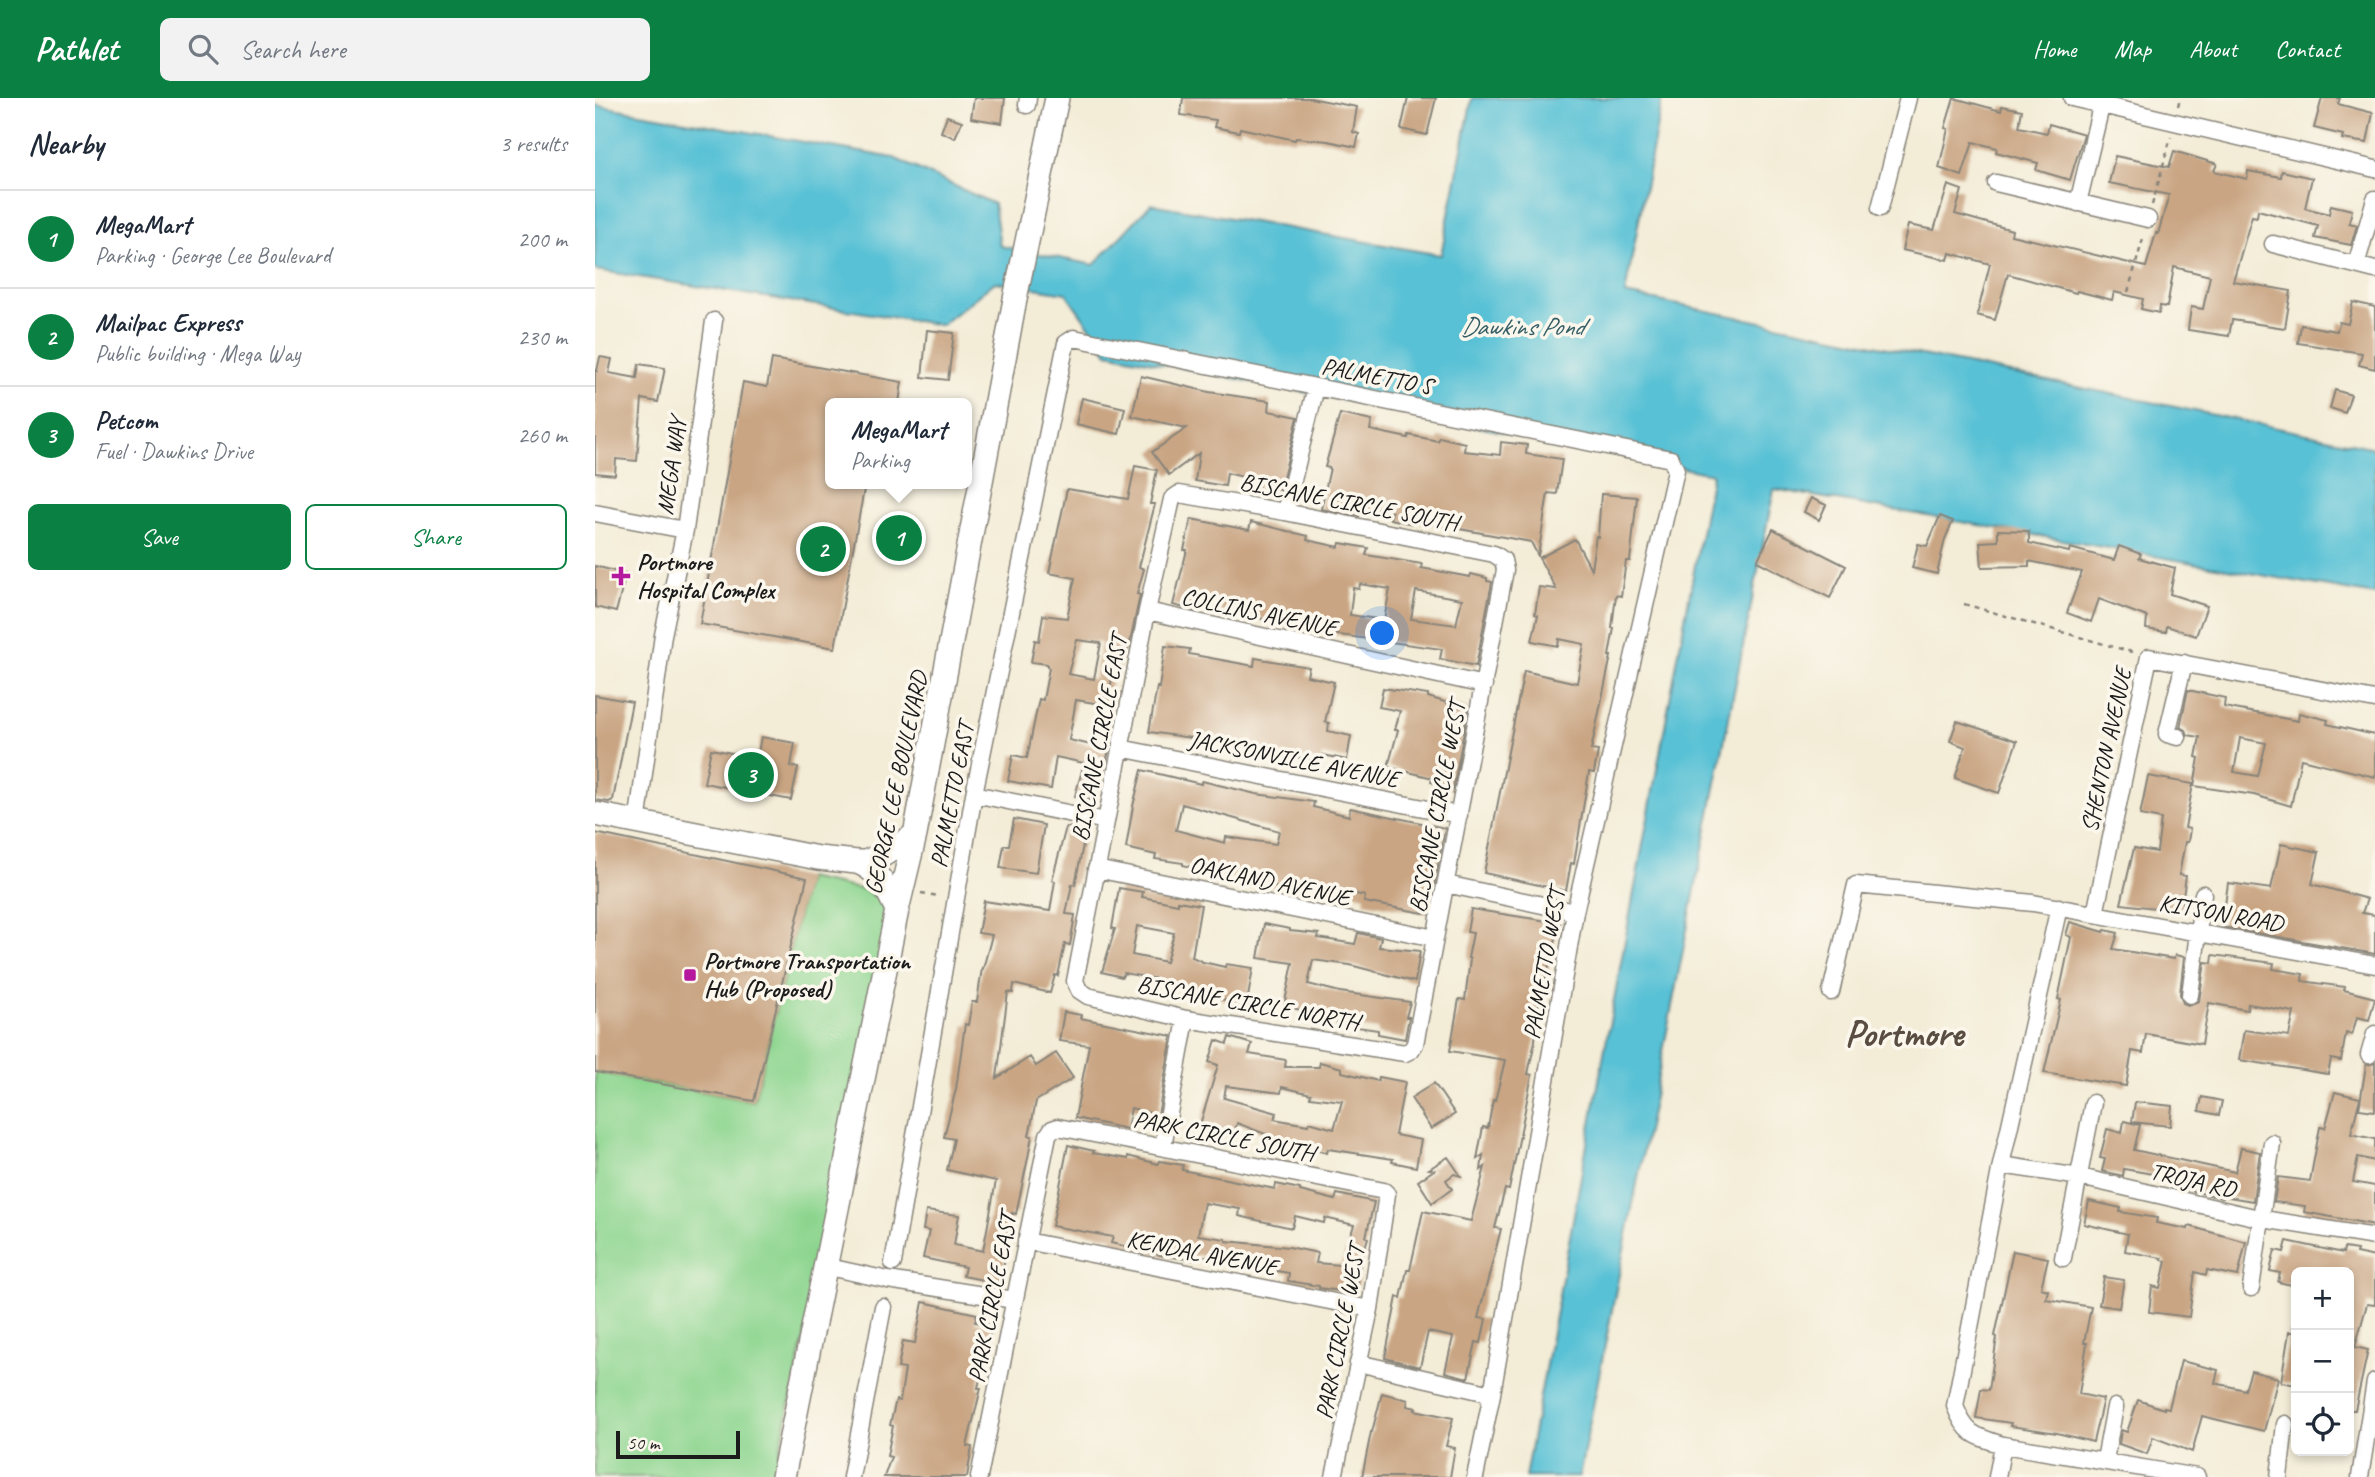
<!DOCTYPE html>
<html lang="en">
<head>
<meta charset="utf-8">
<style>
	:root { --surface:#fff; --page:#f2f2f3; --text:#1f2937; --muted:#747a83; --line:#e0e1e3; --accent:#0b8043 }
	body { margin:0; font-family:Caveat,sans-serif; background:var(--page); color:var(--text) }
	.controls { position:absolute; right:21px; bottom:21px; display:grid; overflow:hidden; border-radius:10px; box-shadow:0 4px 10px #0003 }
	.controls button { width:63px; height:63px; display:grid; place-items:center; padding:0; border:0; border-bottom:2px solid var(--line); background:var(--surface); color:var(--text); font:35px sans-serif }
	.scale { position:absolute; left:21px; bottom:18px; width:124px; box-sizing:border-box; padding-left:7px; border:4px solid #1c1c1c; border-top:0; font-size:19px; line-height:24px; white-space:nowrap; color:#1c1c1c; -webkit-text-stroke:5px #fbf7ec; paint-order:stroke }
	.you { position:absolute; left:788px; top:536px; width:24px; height:24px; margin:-18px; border:5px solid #fff; border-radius:50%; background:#1a73e8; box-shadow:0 0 0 10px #1a73e833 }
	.badge { display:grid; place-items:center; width:46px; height:46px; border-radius:50%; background:var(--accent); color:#fff; font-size:23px; font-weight:700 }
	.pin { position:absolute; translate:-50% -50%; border:4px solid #fff; box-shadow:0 2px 7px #0006 }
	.popup { position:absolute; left:230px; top:300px; width:147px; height:91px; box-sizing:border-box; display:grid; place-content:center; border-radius:10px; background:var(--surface); filter:drop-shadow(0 2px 5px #0005); font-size:23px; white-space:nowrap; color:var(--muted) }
	.popup b { font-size:26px; color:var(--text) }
	.popup::after { content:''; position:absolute; left:50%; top:100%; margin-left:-14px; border:14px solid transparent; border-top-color:var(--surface) }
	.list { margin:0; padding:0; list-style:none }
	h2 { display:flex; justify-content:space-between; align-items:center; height:91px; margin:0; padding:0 28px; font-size:30px }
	h2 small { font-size:23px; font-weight:400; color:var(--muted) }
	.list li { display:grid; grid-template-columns:46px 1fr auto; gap:21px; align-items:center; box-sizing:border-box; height:98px; padding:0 28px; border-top:2px solid var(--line) }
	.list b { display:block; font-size:26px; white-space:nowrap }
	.list p { margin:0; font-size:23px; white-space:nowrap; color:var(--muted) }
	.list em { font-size:23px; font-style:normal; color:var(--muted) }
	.actions { display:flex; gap:14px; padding:21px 28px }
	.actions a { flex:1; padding:16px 0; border:2px solid var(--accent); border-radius:10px; text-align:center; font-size:24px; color:var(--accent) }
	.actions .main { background:var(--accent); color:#fff }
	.icon { flex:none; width:38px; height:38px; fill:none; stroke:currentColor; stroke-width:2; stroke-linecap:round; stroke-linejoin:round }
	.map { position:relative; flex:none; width:1780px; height:1379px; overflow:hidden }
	header { display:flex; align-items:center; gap:42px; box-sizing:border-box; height:98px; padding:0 35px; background:var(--accent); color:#fff }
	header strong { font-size:33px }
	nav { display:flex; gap:38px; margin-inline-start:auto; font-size:24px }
	.search { width:490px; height:63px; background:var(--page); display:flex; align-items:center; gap:18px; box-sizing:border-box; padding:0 24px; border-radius:10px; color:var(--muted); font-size:26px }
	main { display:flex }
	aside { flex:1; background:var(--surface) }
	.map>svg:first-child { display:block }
	.green { fill:#8dd58f; stroke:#547856; stroke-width:2 }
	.water { fill:#58c1d5; stroke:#3a6e78; stroke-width:2 }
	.building { fill:#c9a583; fill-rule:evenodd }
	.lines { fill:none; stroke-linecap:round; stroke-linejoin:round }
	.street-casing { stroke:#88847a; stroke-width:19 }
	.secondary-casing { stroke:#88847a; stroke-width:26 }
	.path { stroke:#88847a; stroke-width:2.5; stroke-dasharray:5 5; stroke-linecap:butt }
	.street { stroke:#fff; stroke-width:16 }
	.secondary { stroke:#fff; stroke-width:23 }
	.poi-dot { fill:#b5179e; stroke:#fbf7ec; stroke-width:2.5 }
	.labels { text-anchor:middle; stroke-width:7; stroke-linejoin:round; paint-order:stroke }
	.street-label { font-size:24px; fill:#1c1c1c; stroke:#fbf7ec }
	.poi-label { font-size:24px; font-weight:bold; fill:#1c1c1c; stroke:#fbf7ec; text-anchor:start }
	.water-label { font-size:26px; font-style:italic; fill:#345e66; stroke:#fbf7ec }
	.town-label { font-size:38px; font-weight:bold; fill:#594c40; stroke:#fbf7ec }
</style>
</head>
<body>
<header>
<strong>Pathlet</strong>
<div class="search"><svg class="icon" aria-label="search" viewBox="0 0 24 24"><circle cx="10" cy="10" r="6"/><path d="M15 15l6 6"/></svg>Search here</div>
<nav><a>Home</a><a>Map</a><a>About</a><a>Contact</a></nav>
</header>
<main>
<aside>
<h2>Nearby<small>3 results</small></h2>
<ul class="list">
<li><span class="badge">1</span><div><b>MegaMart</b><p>Parking · George Lee Boulevard</p></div><em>200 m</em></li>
<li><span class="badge">2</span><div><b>Mailpac Express</b><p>Public building · Mega Way</p></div><em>230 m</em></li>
<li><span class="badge">3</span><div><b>Petcom</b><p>Fuel · Dawkins Drive</p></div><em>260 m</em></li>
</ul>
<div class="actions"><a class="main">Save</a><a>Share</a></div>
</aside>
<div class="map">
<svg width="1780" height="1379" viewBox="0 0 1780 1379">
	<rect width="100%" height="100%" fill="#fbf7ec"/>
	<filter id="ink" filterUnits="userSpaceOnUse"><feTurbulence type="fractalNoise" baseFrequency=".0143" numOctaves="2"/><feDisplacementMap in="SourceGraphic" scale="14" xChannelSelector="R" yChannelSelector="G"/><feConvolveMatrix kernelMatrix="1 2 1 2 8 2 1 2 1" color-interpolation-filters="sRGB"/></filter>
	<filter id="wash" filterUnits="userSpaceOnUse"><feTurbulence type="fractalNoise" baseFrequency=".00686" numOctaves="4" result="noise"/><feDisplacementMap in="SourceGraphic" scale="28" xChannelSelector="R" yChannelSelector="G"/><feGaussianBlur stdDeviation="1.57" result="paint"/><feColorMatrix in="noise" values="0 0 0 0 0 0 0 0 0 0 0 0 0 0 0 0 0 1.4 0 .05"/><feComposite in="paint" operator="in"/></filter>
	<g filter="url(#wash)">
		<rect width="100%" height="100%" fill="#f3ecd7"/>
		<path class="green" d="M212,780l57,12 33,20 -123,567h-179v-405l159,29z"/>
		<path class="water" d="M877,0h190l-37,196 750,154v147l-601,-106 -195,988h-54l187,-1003 -604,-121 -42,-60 -71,-11 -54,43 -346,-55v-165l299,53 100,46 6,42 94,19 57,-61 290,51z"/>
		<g id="blocks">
			<path class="building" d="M379,0h31l-3,25 -31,-5z
				M588,0h127l47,9 -4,25 6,2 -3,13 -28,-6 -32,-3 -1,2 -55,-12 -1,4 -25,-5 2,-7 -35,-5z
				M813,0h28l-9,37 -26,-6z
				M1359,0l47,13 1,-5 20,4 -3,17 28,6 2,-9 35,10 -14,46 -34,-10 2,-7 -42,-11 1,-4 -24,-6 -11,34 -23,-8 9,-39 -3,-1z
				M1727,0h18l-2,6 35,9 -6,30 -25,-4 1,-4 -29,-7z
				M352,18l15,5 -7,17 -14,-6z
				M1579,53l43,13 -3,7 33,8 1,-8 33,6 1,-6 30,7 -7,30 24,6 2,-9 21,5 -3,13 8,2 -6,20 -36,-7 3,-12 -60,-16 -1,7 -5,-1 -19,65 58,10 -6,37 -53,-8 -3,16 -41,-6 3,-23 12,2 7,-33 -36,-9 -7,40 -7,-1 -1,7 -18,-4 2,-10 -29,-7 -2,8 -35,-9 -1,2 -68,-19 -13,46 -18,-5 13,-51 -40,-11 -2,7 -46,-10 6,-25 26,5 14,-45 14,5 -7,24 57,16 -1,5 135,32 10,-34 2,1 11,-39 -60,-12 6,-27 54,11z
				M1758,204l22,5v62l-16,-4 3,-12 -64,-10 3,-18 36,6 2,-9 9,2z
				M332,232l27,3 -6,47 -26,-3z
				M5,259l12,2 -3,14 28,5 2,-14 26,4 -7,34 -16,-3 -5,62 -21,-2 -1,16 -20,-2v-103l2,1z
				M177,261l130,23 -3,21h-68v81h34l-30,164 -135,-24 43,-242 24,5z
				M546,278l68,16 61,9 -1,10 29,6 -18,73 -6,-2v4l-16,-4 1,-7 -32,-8 -2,13 -30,-5 4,-28 -30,22 -17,-23 35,-24 -55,-12z
				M1740,292l16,5 -6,18 -15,-5z
				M487,300l43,10 -6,26 -43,-10z
				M745,316l32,7 -2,9 38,8 1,-3 29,6 1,-4 26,6 -1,8 36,4 1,-13 26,3 -1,9 36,5 -5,35 -9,-1 -10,63 -7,-14 -116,-21 -1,3 -24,-5 2,-7 -31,-4 -2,8 -38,-7 9,-41 -5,-1z
				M540,368l22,4 -7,34h5l-16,63 5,2 -7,25 3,1 -9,43 -4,13 -4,-1 -6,29 -5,-1 -5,27 -31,-5 -7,40 40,9 -4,19 -5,-1 -9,33 -16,-4 9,-33 -28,-6 -5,32 -43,-8 5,-26 14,3 12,-59 4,1 6,-32 -2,-1v-3l-16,-2 4,-22 4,1 4,-26 24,3 8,-40 -26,-5 18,-84 61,10zM482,542l24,3 -7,36 -26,-5z
				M1006,396l36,3 -7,64h-4l-5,35 -5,-1 -4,33h2l-5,28h2l-20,94 7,1 -4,22 -5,-1 -15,92 -3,-1 -5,28 -82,-18 40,-202 53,12 7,-39 -25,-5 -1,7 -26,-5 6,-26 -3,-1 4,-27 17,2 -17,-31 36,-19 16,30 5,-33 2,1z
				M1216,400l15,7 -7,15 -15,-8z
				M1345,418l13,5 -8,18 -8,35 -25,-6 6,-24 9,2z
				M596,421l58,11 2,-8 57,14 -1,4 32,7 1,-4 28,5 -2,7 56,9 -1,4 49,9 1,-3 16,4v3l5,1 -16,84 -36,-7 2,-10 -132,-18 -47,-9v-3l-27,-5 -39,-7 -1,4 -23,-6 14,-55h-3zM765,486l30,5 -6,31 -34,-5 3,-27 6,1zM821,493l46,8 -6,26 -45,-6z
				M1178,431l73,37 -16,32 -73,-37z
				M1403,432l31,1v12l40,9 1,-4 44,12 5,-14 22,8 -2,4 36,10 -5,26 37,12 -11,30 -29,-10 -1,6 -20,-3 1,-12 -48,-18 -8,23 -24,-9 15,-41 -53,-11v5l-47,1 -2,-25 18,-1z
				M0,468l31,8 -10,38 -21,-5z
				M570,548l25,3 -1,5 65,12 1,-8 54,9 -2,9 27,6 -9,40 4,1 -1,8 23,5 -4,24 -24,-5 -2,7 -88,-18 -84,-12 8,-45 2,1z
				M788,590l45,7v2l40,12 -15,81 -22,-8 2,-4 -45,-11 10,-37h-3l5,-19 -21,-4z
				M1593,592l37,8 -1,9 74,14 1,-8 29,7 -1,4 48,11v42l-74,-18 -10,47 -37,-11 -60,-9 5,-28 -3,-1 4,-20 -12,-2 -2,-5 -6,-3zM1645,640l26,5 -8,33 -24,-4z
				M0,597l37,7 -19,98 -4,2 -14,-2z
				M1362,623l60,20 -18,52 -44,-15 10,-31 -15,-6z
				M166,639l34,6 -4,23 7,2 -7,32 -87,-17 7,-34 46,9z
				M547,672l59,14 1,-3 54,13 58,8 -1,5 36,9 1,-8 95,20 -16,86 -65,-12 1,-6 -23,-5 -45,-7 -1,6 -52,-7v-3l-27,-4v-3l-34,-8v-2l-28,-4 1,-4 -30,-7 7,-42zM587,706l97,27 -3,13 -50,-7 -1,6 -49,-13z
				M1553,678l45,8 -8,44 5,1 -2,13h-3l-6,33 7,1 -5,35 -60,-7 13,-56 23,4 4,-33 -21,-4z
				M419,721l30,6 -8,48 -36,-5 4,-23h5z
				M471,729l20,3 -11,55 -3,-1 -6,30 9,1 -5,30 -5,-1 -7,32 -3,-1 -5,18 -36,-9 -1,9 -5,-1 -11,86 33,-21 6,9 20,-13 17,25 -37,23 -7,35h3l-4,22 -12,56 -4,-1 -9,56 3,1 -3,14 -40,-8 2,-9 -42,-9 6,-27 -6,-1 3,-19 33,4 -5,30 29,6 13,-70 -49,-11 7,-31 -10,-2 12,-48 9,-65 3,1 4,-23h5l5,-34 1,1 9,-34 -14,-2 6,-32 66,10 5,-30 -3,-1z
				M0,735l212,45 -53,223 -159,-29z
				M1686,746l38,8 -7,32 55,15 -5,14 13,2v39l-153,-27 6,-44 43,6z
				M524,790l24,4 -1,5 36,7v-3l23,4 -9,52 11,5 22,5 1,-3 27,4 -6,35 -27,-4 1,-5 -65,-15 -32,-6 -2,4 -20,-5 13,-43 -3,-1zM542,828l37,7 -8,29 -34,-7z
				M876,811l89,14 -23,88 -2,30 -7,33 4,1 -23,115 -4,-1 -10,39 6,1 -23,89 8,1 -5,24 -5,-1 -8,36 -23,-6 8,-35 -25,-5 -8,35 -35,-9 12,-61 4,1 6,-28h3l13,-59 48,10 14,-54 -4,3 2,-15 -6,4 6,-32 5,1 5,-28 2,1 10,-41 -55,-9 9,-52 6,1 5,-41 -2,-1 5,-25 -6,-1z
				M1475,824l34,10 1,-2 13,3 -5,16 61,10 1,-4 9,2 -4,37 3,9 5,2 11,-4 6,-39 7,1 1,-8 61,8 -1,6 30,5 -1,7 43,6 -1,3 31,8 -6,22 -12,-3 -5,18 -6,-2 -5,28 -10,-2 -3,15 -89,-14 5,-30 45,6 5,-24 -46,-8 -1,6 -38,-7 -7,41 -56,-10 -3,19 -11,-2 -6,35 -82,-13 17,-73 -3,-1 13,-62 -5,-2z
				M669,826l26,5v2l29,3 -1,4 37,6 3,-11 23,5 -2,9 41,4 -5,31 -65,-17 -37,-5 -5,24 32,8 70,10 -4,15h3l-4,22 -27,-5v-4l-41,-6 1,-5 -54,-13 9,-43 -35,-5z
				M469,914l17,3 -1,3 92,18 -14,79 -27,-7 -4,21 -52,-11 14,-73 -30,-4z
				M634,939l23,7 -3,10 37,6 -1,7h34l1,-5 22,6v4l36,9 1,-4 26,5 -10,53 26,5 -5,27 -24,-5 1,-3 -65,-10 -1,4 -46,-12v-1l-44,-17 -3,13 -35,-8 19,-63 -9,-3 7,-22 11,4zM631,988l55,7 1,-6 29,7 -1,3 32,4 -8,28 -25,-7 -1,3 -34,-6 3,-6 -53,-15z
				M1780,965v48l-16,-2 7,-44z
				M839,985l21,31 -24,15 -20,-31z
				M1740,994l25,6 -9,36 24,5v22l-17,-4 -5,25 22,4v39l-71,-13 1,-6 -31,-4 4,-25 32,4 10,-54 5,1z
				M1607,999l20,4 -3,14 -20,-4z
				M1540,1004l37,4 -2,20 -38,-4z
				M1529,1023l16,4 -6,25 101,22 6,-24 19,4 -7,49 -30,-5 -1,2 -38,-9 3,-9 -63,-11 -1,7 -21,-5 3,-12 -5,-1 7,-29 15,4z
				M473,1047l26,6 -1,2 35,6v-3l30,8 1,-3 24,4 -1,5 93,19 1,-5 24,5v2l35,9 2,-6 37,8 -8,35 2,1 -8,24 -3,31 -38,-5v-2l-31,-5 1,-8 -30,-5 1,-6 -65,-7 -1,5 -30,-4 -53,-13 2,-6 -61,-11zM609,1105l36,6 -1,7 53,12 3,-12 29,7 1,-5 29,7 -13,40 -25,-2 2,-10 -29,-6 -63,-6v-2l-28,-4z
				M853,1059l13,19 -7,-2 -8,6 6,9 -20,14 -14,-22 16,-11 -5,-1z
				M1494,1103l32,7 -1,4 37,6 -1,5 32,6 1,-3 57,16 -8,34 -31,-6 -1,5 -11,-3 -6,45 -40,-5 3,-26 8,2 6,-27 -4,-1v-2l-37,-7 3,-17 -44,-10z
				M1692,1143l56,12 1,-5 13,2 -1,3 19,4v48l-8,-1 -12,43 13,3 -13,60h-6v-138h-53v14l-18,-4 2,-9 -10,-2 5,-21 9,2z
				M1418,1153l35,7 -7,30 7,2 -2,9 45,8 -7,36h3l-8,51 24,5 -10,43 -36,-9 -47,-7 1,-3 -35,-5 5,-29 8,1 8,-53 -2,-1z
				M1509,1179l20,3 -5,28 -20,-3z
				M328,1204l54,12 -2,8 17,3 -14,63h3l-14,58 5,1 -5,30h-83l7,-20 -4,-1 6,-30 -3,-1 6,-25 4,1 5,-32 -7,-1 5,-27 12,2z
				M1694,1234h7v53l-15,-3z
				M1586,1263l37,9 -3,13 30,7 6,-19 27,7 -14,53 -62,-15 -10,36 -39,-15 -6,17 -28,-10 2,-14 6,2 11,-32 26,9v-2l5,1z
				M787,1295l26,7 -1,6 9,2 -1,2 38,8 -7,28 9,2 -5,29h-88l9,-45h1z"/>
		</g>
	</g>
	<g filter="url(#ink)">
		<use href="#blocks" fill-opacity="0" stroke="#88847a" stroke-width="2"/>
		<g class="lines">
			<g class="street-casing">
				<path id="street" d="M1477,0l303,71
					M432,7l1,-7
					M1401,85l152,36
					M1483,105l25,-105
					M1285,110l28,-110
					M1678,146l102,26
					M1761,167l19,-66
					M584,396l106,18 209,42 9,6 2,10 -90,474 -4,6 -6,3 -219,-34 -98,-23 -9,-6 -4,-9 72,-370 25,-112z
					M690,414l31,-125
					M0,415l90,17
					M552,513l337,74
					M1583,639l-11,-3 17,-71
					M525,650l339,67
					M379,696l132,27
					M42,726l26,-189 22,-105 29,-209
					M501,771l339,69
					M851,786l129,28
					M1464,809l-58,258 -46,241c11,29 20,30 48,39l194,32
					M1500,816l54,-257 226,43
					M1236,894l25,-107 177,18 342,62
					M1595,897l13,-101
					M1774,957l6,-21
					M568,1048l23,-127
					M1406,1067l79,12 183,42 112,18
					M431,1143l344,68
					M1468,1160l30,-155
					M298,1165l81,-469 92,-451 8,-5 597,121 5,11 -101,442 -83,482 -17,83
					M229,1168l64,14 126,20
					M1656,1190l21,-145
					M763,1265l134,31
					M1510,1362l10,-53
					M256,1379l32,-170
					M384,1379l69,-342 4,-6 6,-2 326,64 3,3 -17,115 -36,168
					M1402,1379l6,-32
					M1684,1379l6,-53
					M1765,1379l15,-95"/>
			</g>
			<g class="secondary-casing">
				<path id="secondary" d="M0,716l223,44 39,4h8l18,-7 32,-20
					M262,764c22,7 31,29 40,48
					M188,1379l114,-567 18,-75 101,-541 41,-196"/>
			</g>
			<path class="path" d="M1583,8l2,-8
				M1557,107l19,-68
				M1533,194l16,-57
				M1369,506l168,48
				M326,795l18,3"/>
			<use href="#street" class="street"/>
			<use href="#secondary" class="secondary"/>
		</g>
	</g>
	<g class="poi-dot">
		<path d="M22.5 467.5h7v7h7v7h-7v7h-7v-7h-7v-7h7z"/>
		<rect x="88" y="870" width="14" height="14" rx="3.5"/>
	</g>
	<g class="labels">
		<g class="street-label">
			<text transform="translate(782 278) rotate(11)" y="8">PALMETTO S</text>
			<text transform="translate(76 368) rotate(-82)" y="8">MEGA WAY</text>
			<text transform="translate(754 404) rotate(11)" y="8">BISCANE CIRCLE SOUTH</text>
			<text transform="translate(664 514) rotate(12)" y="8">COLLINS AVENUE</text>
			<text transform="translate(504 640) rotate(-79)" y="8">BISCANE CIRCLE EAST</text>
			<text transform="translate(1511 652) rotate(-78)" y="8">SHENTON AVENUE</text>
			<text transform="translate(699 661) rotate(11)" y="8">JACKSONVILLE AVENUE</text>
			<text transform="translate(301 685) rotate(-78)" y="8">GEORGE LEE BOULEVARD</text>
			<text transform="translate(357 697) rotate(-79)" y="8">PALMETTO EAST</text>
			<text transform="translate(842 709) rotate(-79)" y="8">BISCANE CIRCLE WEST</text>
			<text transform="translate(675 783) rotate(12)" y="8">OAKLAND AVENUE</text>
			<text transform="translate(1626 815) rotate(10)" y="8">KITSON ROAD</text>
			<text transform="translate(949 866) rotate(-80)" y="8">PALMETTO WEST</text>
			<text transform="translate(653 905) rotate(10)" y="8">BISCANE CIRCLE NORTH</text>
			<text transform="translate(629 1038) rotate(11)" y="8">PARK CIRCLE SOUTH</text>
			<text transform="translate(1598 1082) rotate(13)" y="8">TROJA RD</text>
			<text transform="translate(607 1155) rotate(11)" y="8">KENDAL AVENUE</text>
			<text transform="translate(397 1200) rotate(-79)" y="8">PARK CIRCLE EAST</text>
			<text transform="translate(745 1234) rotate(-79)" y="8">PARK CIRCLE WEST</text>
		</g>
		<g class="poi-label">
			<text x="42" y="472">Portmore<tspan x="42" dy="28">Hospital Complex</tspan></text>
			<text x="109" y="871">Portmore Transportation<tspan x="109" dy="28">Hub (Proposed)</tspan></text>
		</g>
		<g class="water-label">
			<text x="927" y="237">Dawkins Pond</text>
		</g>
		<g class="town-label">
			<text x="1309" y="948">Portmore</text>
		</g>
	</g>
</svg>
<div class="controls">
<button>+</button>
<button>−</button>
<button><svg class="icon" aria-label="locate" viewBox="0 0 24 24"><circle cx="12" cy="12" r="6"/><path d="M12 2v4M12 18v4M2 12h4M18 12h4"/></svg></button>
</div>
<div class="scale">50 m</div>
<div class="you"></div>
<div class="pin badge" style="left:304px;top:440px">1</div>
<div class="popup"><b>MegaMart</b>Parking</div>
<div class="pin badge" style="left:228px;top:451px">2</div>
<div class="pin badge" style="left:156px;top:677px">3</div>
</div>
</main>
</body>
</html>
